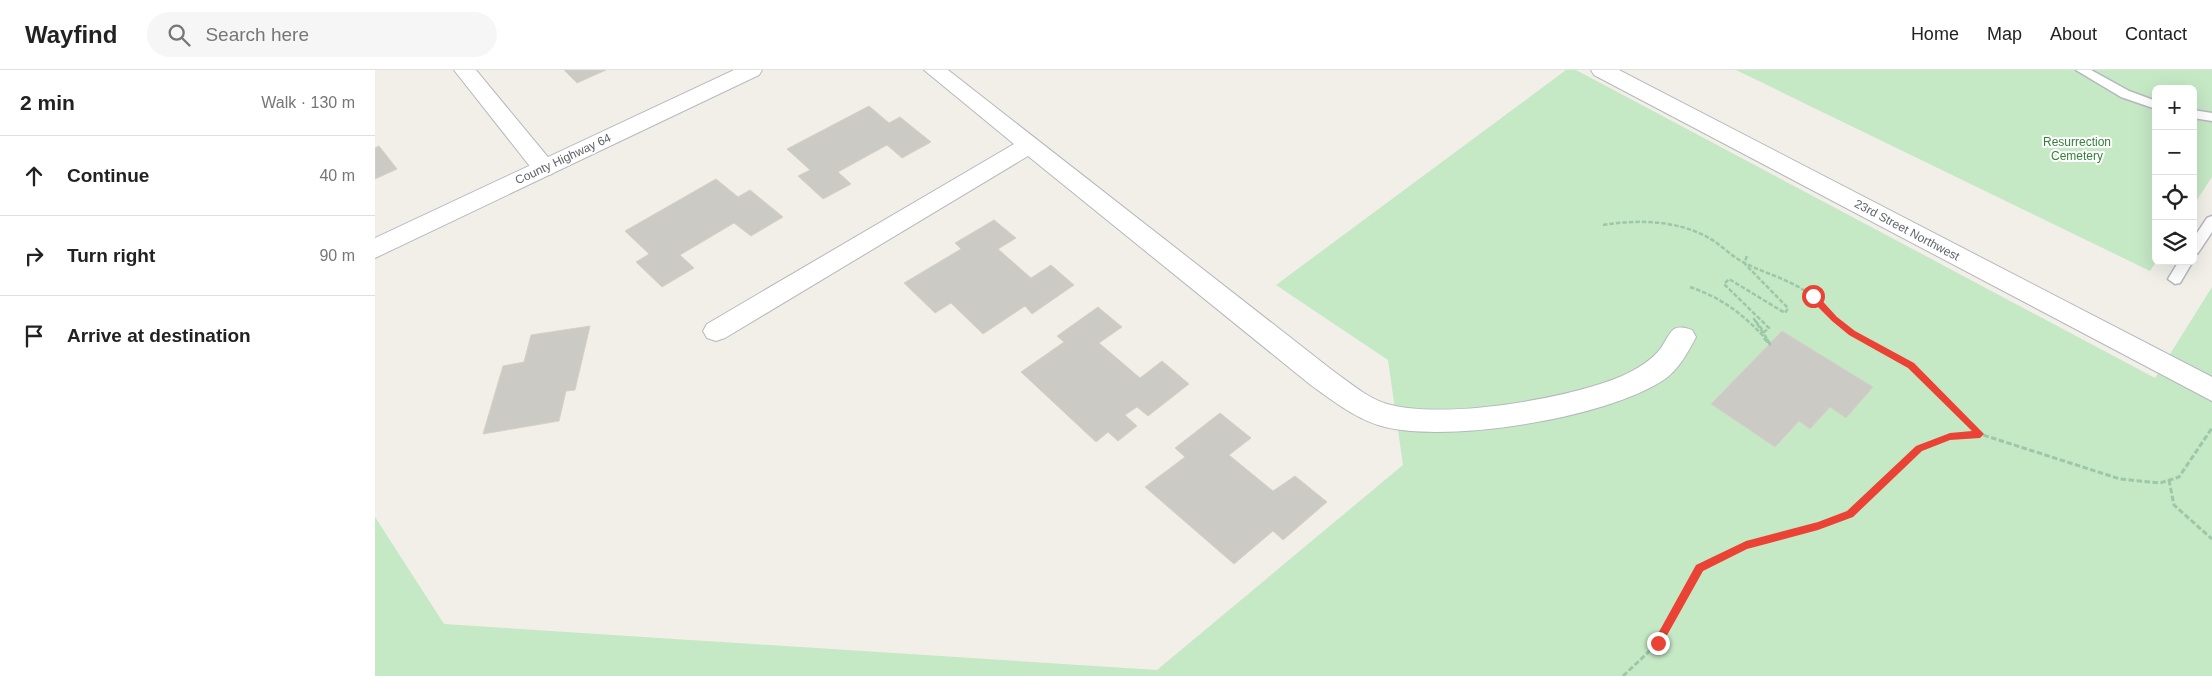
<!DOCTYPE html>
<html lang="en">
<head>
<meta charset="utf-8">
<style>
	:root { --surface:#fff; --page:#f6f6f6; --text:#222; --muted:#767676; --line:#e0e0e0 }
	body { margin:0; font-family:Arial,sans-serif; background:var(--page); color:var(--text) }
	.controls { position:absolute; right:15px; top:15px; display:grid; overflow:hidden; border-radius:8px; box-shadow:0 5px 20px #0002 }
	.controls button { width:45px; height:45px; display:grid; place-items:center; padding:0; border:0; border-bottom:1px solid var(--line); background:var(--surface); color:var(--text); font:25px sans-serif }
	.stop { position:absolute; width:15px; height:15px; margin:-11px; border:4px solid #ea4335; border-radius:50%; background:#fff }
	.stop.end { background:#ea4335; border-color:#fff; box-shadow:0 1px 5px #0008 }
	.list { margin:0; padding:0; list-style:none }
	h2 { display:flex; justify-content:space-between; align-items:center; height:65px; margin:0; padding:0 20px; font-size:21px }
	h2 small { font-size:16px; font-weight:400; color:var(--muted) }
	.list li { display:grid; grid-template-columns:32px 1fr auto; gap:15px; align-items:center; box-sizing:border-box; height:80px; padding:0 20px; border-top:1px solid var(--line) }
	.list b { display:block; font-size:19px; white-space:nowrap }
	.list em { font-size:16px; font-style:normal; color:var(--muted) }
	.icon { flex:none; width:28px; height:28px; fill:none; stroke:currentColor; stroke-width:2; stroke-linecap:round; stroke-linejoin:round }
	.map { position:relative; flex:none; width:1837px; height:606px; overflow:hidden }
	header { display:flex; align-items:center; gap:30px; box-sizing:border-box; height:70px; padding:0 25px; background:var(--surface); border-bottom:1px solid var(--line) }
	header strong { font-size:24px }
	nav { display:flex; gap:28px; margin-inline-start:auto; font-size:18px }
	.search { width:350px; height:45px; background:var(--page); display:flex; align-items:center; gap:12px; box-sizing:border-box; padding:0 18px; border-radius:28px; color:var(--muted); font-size:19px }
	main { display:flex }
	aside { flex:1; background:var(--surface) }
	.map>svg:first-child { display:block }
	.green { fill:#c5e8c5 }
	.building { fill:#cccac5; stroke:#d6d1c6 }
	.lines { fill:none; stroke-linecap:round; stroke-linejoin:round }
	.lane-casing { stroke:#b5b8bc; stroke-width:3 }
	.street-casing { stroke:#b5b8bc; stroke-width:2 }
	.secondary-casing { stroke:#b6babf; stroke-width:2 }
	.path-far1 { stroke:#9cc7a9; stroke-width:2.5; stroke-dasharray:4.5 2; stroke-linecap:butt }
	.path { stroke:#9cc7a9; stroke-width:3; stroke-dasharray:5.5 2.5; stroke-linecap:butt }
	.lane { fill:#fff; fill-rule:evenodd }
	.street { fill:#fff; fill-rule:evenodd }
	.secondary { fill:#fff; fill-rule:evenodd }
	.route { fill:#ea4335 }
	.labels { text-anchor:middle; stroke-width:4; stroke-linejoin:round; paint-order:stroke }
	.park-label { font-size:12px; fill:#348238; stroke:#fff }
	.street-label { font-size:12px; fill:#5f6368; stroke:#fff }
</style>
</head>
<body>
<header>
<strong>Wayfind</strong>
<div class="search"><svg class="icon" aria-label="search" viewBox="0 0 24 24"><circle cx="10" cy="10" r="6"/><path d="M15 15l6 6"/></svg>Search here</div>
<nav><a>Home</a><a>Map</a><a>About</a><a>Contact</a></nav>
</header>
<main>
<aside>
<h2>2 min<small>Walk · 130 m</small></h2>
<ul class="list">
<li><svg class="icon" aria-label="ahead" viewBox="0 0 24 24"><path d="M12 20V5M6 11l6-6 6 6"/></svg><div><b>Continue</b></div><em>40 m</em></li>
<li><svg class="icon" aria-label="right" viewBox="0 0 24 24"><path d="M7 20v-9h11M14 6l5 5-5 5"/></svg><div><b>Turn right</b></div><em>90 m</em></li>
<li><svg class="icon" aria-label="arrive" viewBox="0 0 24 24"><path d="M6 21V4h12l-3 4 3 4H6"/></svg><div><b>Arrive at destination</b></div></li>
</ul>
</aside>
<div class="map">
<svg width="1837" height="606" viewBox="0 0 1837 606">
	<rect width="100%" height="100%" fill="#f1efe8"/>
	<path class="green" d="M1191,0h10l579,308 57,-91v389h-1837v-159l69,107 713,46 246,-205 -15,-105 -112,-75z
		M1361,0h476v107l-19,29v-117h-37l1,172 -7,10z"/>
	<path class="building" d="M189,0h42l-29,13z
		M494,36l20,17 11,-6 31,25 -29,16 -15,-13 -49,27 13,12 -28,15 -25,-23 12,-6 -23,-21z
		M4,76l18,23 -22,10v-31z
		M341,109l22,18 12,-7 33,27 -32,19 -17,-13 -54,32 14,13 -32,19 -26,-25 13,-8 -24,-23z
		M619,150l22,18 -18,11 33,29 20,-13 23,20 -42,29 -7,-8 -42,28 -32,-31 -16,10 -31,-30 57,-34 -6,-6z
		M723,237l24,20 -23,16 41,35 22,-17 27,23 -41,32 -11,-9 -12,8 12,11 -19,15 -10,-9 -12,10 -75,-70 43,-30 -7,-6z
		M215,256l-15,64 -9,1 -7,30 -76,13 20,-68 21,-4 7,-27z
		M1407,261l91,56 -27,31 -16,-11 -20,22 -11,-8 -24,26 -64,-43z
		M845,343l31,25 -22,17 44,36 22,-15 32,26 -44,38 -10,-9 -39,33 -89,-77 40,-30 -10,-9z"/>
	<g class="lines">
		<g class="lane-casing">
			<path id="lane" d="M1701,0h15l38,21 27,10v8l-35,-12z
				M1818,40l19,3v8l-19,-3z
				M1837,146v16l-14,21 -5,2v-16l14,-21z
				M1804,191h14l-13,22 -5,1 -7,-5z"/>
		</g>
		<g class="street-casing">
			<path id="street" d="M79,0h22l76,92 4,6 -4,6 -8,2 -8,-2z
				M549,0h24l384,300c17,12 35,28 55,34 55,16 182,-5 235,-28 15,-7 29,-15 39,-28 4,-6 8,-15 13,-19 7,-3 12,-1 18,1l4,7c-8,15 -17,32 -31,42 -57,39 -215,64 -280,48 -28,-7 -50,-25 -73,-41l-284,-230 -303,182 -9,3 -9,-3 -4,-7 4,-7 307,-180z
				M1216,0h28l593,307v24l-618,-326z"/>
		</g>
		<g class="secondary-casing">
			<path id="secondary" d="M359,0h28l-3,5 -384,183v-20z"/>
		</g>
		<path class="path-far1" d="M1228,155c37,-6 78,-5 111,16 10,7 20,17 31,22 23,12 48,17 68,34 17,15 30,31 50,42
			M1372,186l-3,7 44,45 -3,5 -56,-34 -5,5 45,44 -5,4 -10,-13 13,20
			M1315,217c32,11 53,27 76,52"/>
		<path class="path" d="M1389,268l6,6 -4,-6
			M1486,268l50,28 69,68
			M1794,410l5,25 38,34
			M1248,606l35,-33 42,-75 46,-23 72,-19 32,-12 69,-65 31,-12 30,-3 140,45 40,4 19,-6 33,-49"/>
		<use href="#lane" class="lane"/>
		<use href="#street" class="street"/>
		<use href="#secondary" class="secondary"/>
	</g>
	<path class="route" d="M1435,224h6l21,23 18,14 59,32 70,71 -4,4 -30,2 -28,11 -69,66 -35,13 -71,19 -44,22 -42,75h-6v-7l41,-74 50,-24 72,-19 29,-11 69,-65 34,-13 22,-2 -64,-63 -59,-33 -17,-14 -22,-22z"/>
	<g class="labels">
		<g class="park-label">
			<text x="1702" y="76">Resurrection<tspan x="1702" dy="14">Cemetery</tspan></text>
		</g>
		<g class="street-label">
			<text transform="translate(188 89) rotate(-25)" y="4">County Highway 64</text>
			<text transform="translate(1532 160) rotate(28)" y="4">23rd Street Northwest</text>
		</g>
	</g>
</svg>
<div class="controls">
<button>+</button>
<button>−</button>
<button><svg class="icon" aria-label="locate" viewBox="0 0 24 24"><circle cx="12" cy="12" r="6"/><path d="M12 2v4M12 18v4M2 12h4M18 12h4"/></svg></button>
<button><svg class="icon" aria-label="layers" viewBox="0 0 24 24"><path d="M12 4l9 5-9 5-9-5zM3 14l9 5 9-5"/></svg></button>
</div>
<div class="stop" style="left:1438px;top:226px"></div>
<div class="stop end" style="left:1283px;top:573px"></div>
</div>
</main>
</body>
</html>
